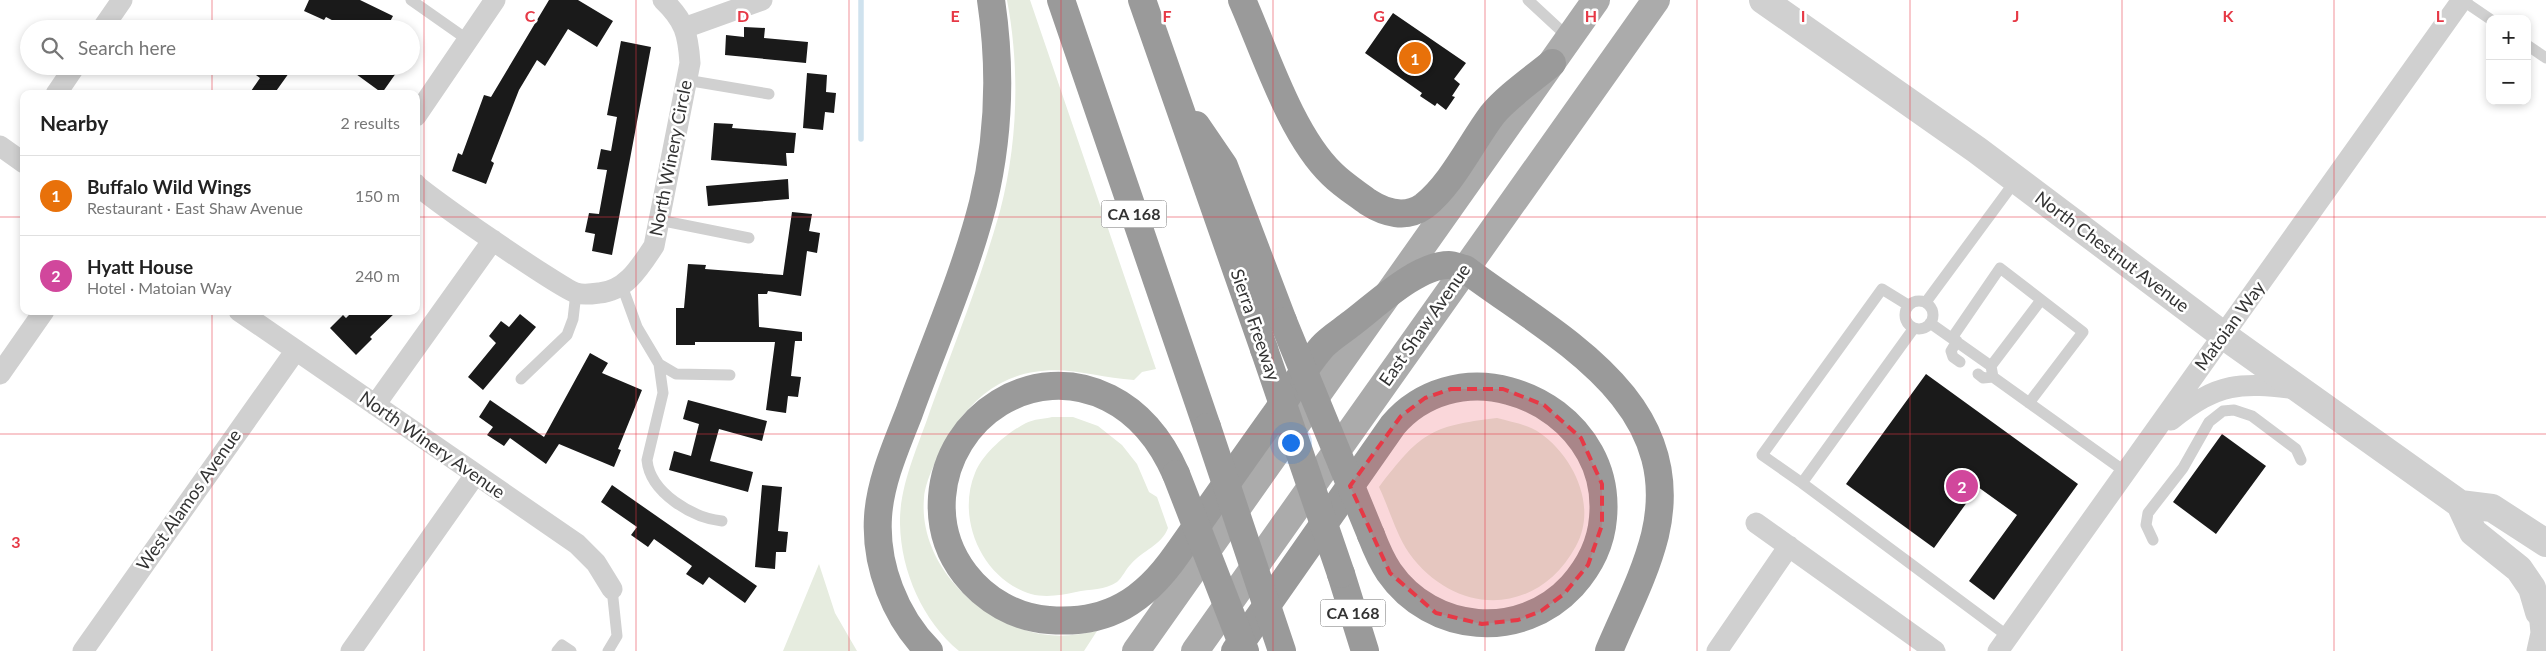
<!DOCTYPE html>
<html lang="en">
<head>
<meta charset="utf-8">
<style>
	:root { --surface:#fff; --page:#f2f2f2; --text:#222; --muted:#767676; --line:#e0e0e0; --accent:#0b8043 }
	body { margin:0; font-family:Lato,sans-serif; background:var(--page); color:var(--text) }
	.controls { position:absolute; right:15px; top:15px; display:grid; overflow:hidden; border-radius:10px; box-shadow:0 2px 8px #0003 }
	.controls button { width:45px; height:45px; display:grid; place-items:center; padding:0; border:0; border-bottom:1px solid var(--line); background:var(--surface); color:var(--text); font:25px sans-serif }
	.you { position:absolute; left:1290px; top:442px; width:18px; height:18px; margin:-12px; border:4px solid #fff; border-radius:50%; background:#1a73e8; box-shadow:0 0 0 8px #1a73e833 }
	.badge { display:grid; place-items:center; width:32px; height:32px; border-radius:50%; background:var(--accent); color:#fff; font-size:16px; font-weight:700 }
	.pin { position:absolute; translate:-50% -50%; border:2px solid #fff; box-shadow:0 1px 5px #0006 }
	.list { margin:0; padding:0; list-style:none }
	h2 { display:flex; justify-content:space-between; align-items:center; height:65px; margin:0; padding:0 20px; font-size:21px }
	h2 small { font-size:16px; font-weight:400; color:var(--muted) }
	.list li { display:grid; grid-template-columns:32px 1fr auto; gap:15px; align-items:center; box-sizing:border-box; height:80px; padding:0 20px; border-top:1px solid var(--line) }
	.list b { display:block; font-size:19px; white-space:nowrap }
	.list p { margin:0; font-size:16px; white-space:nowrap; color:var(--muted) }
	.list em { font-size:16px; font-style:normal; color:var(--muted) }
	.icon { flex:none; width:28px; height:28px; fill:none; stroke:currentColor; stroke-width:2; stroke-linecap:round; stroke-linejoin:round }
	.map { position:relative; flex:none; width:2546px; height:651px; overflow:hidden }
	.search { position:absolute; background:var(--surface); box-shadow:0 2px 8px #0003; left:20px; top:20px; width:400px; height:55px; display:flex; align-items:center; gap:12px; box-sizing:border-box; padding:0 18px; border-radius:28px; color:var(--muted); font-size:19px }
	.panel { position:absolute; background:var(--surface); box-shadow:0 2px 8px #0003; left:20px; top:90px; width:400px; height:225px; border-radius:10px }
	.map>svg:first-child { display:block }
	.green { fill:#e6ecdf }
	.lines { fill:none; stroke-linecap:round; stroke-linejoin:round }
	.stream { stroke:#cfe2ee; stroke-width:5.5 }
	.building { fill:#1a1a1a }
	.service { stroke:#d0d0d0; stroke-width:11 }
	.minor { stroke:#d0d0d0; stroke-width:21 }
	.tertiary { stroke:#d0d0d0; stroke-width:28 }
	.primary { stroke:#ababab; stroke-width:28 }
	.motorway { stroke:#9a9a9a; stroke-width:28 }
	.motorway-bridge { stroke:#9a9a9a; stroke-width:28 }
	.marked { fill:#e63946; fill-opacity:0.2; stroke:#e63946; stroke-width:4; stroke-dasharray:10 6; stroke-linejoin:round }
	.grid { fill:none; stroke:#e63946; stroke-width:1; stroke-opacity:0.55 }
	.labels { text-anchor:middle; stroke-width:5; stroke-linejoin:round; paint-order:stroke }
	.shield { fill:#fff; stroke:#707070; stroke-width:1 }
	.shield-label { font-size:16px; font-weight:bold; fill:#333 }
	.street-label { font-size:18px; fill:#333; stroke:#fff }
	.grid-label { font-size:16px; text-anchor:middle; font-weight:bold; fill:#e63946; stroke:#fff; stroke-width:5; stroke-linejoin:round; paint-order:stroke }
</style>
</head>
<body>
<div class="map">
<svg width="2546" height="651" viewBox="0 0 2546 651">
	<rect width="100%" height="100%" fill="#fff"/>
	<path class="green" d="M1007,0h23l126,369 -14,3 -8,8c-35,-2 -65,-14 -100,-8 -33,5 -58,25 -77,51 -11,16 -32,55 -33,75 -6,69 60,130 125,137 16,2 32,-1 48,-4l-13,20h-125c-36,-30 -58,-79 -59,-127 -1,-38 18,-77 30,-113 24,-66 51,-132 70,-200 18,-68 20,-143 7,-211z
		M1052,417h21l25,9 24,19 15,19 12,28 8,5 11,31c-7,18 -25,22 -37,36 -5,5 -9,14 -14,18 -11,8 -28,7 -41,10 -14,3 -30,6 -45,2 -49,-15 -75,-75 -56,-121 8,-20 32,-40 51,-50 8,-4 18,-4 26,-6z
		M1497,418c14,4 30,6 43,15 33,23 58,73 36,113 -38,71 -121,71 -167,7 -13,-19 -20,-45 -30,-66 41,-53 50,-61 118,-69z
		M819,564l16,49 22,38h-74z"/>
	<g class="lines">
		<path class="stream" d="M861,139v-139"/>
	</g>
	<path class="building" d="M309,0h51l33,16 -7,13h-37l-23,-12 -2,3 -20,-9z
		M549,0h29l35,21 -16,26 -29,-18 -23,37 -8,-6 -18,30 -28,71 3,2 -8,21 -34,-13 6,-18 4,2 22,-60 7,2z
		M1393,13l73,50 -12,16 6,5 -8,12 3,1 -9,13 -9,-7 -2,3 -15,-10 2,-3 -57,-40z
		M744,27l21,1 -1,10 44,4 -2,21 -81,-8 1,-20 18,2z
		M621,41l30,6 -39,208 -20,-4 3,-17 -10,-2 4,-19 10,1 8,-44 -10,-1 4,-20 10,2 6,-34 -10,-2z
		M244,66h50l-20,28h-25l11,-16z
		M345,66h56l-19,27z
		M807,73l20,2 -1,17 10,1 -2,20 -9,-1 -2,18 -20,-2z
		M714,123l19,1 -1,4 64,5 -2,20h-8l1,13 -76,-6z
		M788,179l1,20 -81,7 -2,-20z
		M792,212l20,2 -3,17 11,2 -3,20 -10,-2 -6,45 -33,-5 -1,3h-9l1,33 43,5v9h-7l-4,35 10,1 -3,20 -10,-1 -2,17 -20,-3 9,-68h-80v3h-19v-37h8l4,-44 18,1 -1,4 78,6z
		M353,311h44l-27,26 2,2 -16,16 -26,-27 13,-13 3,3z
		M520,314l16,13 -53,63 -15,-13 28,-34 -7,-7 12,-15 8,6z
		M590,353l18,10 -6,10 40,17 -24,59 3,1 -7,17 -55,-23 -13,20 -36,-26 -6,8 -17,-11 6,-8 -14,-10 11,-17 54,37z
		M1926,374l152,110 -84,116 -25,-19 48,-66 -39,-28 -44,61 -88,-64z
		M688,400l79,21 -5,20 -43,-12 -9,32 43,11 -5,20 -79,-22 5,-19 17,5 8,-32 -16,-5z
		M2222,434l44,32 -50,68 -43,-32z
		M612,485l145,101 -12,17 -36,-26 -6,8 -17,-11 6,-8 -38,-27 -6,8 -17,-12 6,-8 -36,-25z
		M762,485l20,2 -4,44 10,1 -2,20h-10l-1,17 -20,-2z"/>
	<g class="lines">
		<path class="service" d="M411,0l57,40
			M1528,0l41,38
			M2462,0l28,19
			M2527,45l19,13
			M686,80l83,14
			M659,220l90,18
			M622,286l15,41 22,37 4,29 -16,67c3,33 46,58 75,61
			M1905 315a14 14 0 1 1 28 0a14 14 0 1 1-28 0Z
			M1926,302l90,-122
			M1930,323l61,43 2,11 134,96
			M1914,328l-112,155 207,154
			M1952,338l48,-70 83,64 -54,71
			M1957,341l-6,10 2,6 7,5
			M659,364l17,10 54,1
			M1991,366l50,-66
			M1978,374l5,4 10,-1
			M521,379l46,-44 6,-16 3,-26
			M1802,483l-40,-28 120,-166 26,16
			M2153,540l-7,-15 2,-12 35,-45 26,-46 14,-11 11,-1 18,6 44,33 5,11
			M557,651l5,-6 9,6
			M608,651l9,-15 -5,-47"/>
		<path class="minor" d="M684,28l78,-28
			M102,29l20,-29
			M56,94l19,-28
			M416,116l79,-116
			M0,146l24,17
			M416,184c6,9 147,106 160,109 6,2 16,1 23,0 27,-2 41,-26 55,-47l36,-183c-2,-29 -5,-42 -27,-63
			M239,311l338,233 19,19 16,26
			M0,374l44,-63
			M375,405l118,-165
			M2171,420c48,-38 68,-38 127,-31
			M1756,523l179,128
			M83,651l213,-301
			M351,651l124,-176
			M1717,651l72,-105
			M1998,651l464,-651
			M2537,651l4,-18 -2,-21"/>
		<path class="tertiary" d="M1763,0l214,150 246,185 237,169 32,4 54,35
			M2460,504l13,28 46,37 13,19 7,24"/>
		<path class="primary" d="M1136,651l460,-651
			M1195,651l461,-651"/>
		<path class="motorway" d="M1061,0l146,427
			M1142,0l122,349
			M1242,0c23,52 49,135 90,174 11,11 24,19 36,28 17,11 38,17 56,4 28,-22 47,-63 68,-91 13,-17 43,-38 60,-52
			M1196,125l28,41 59,155
			M1176,474c-14,-32 -35,-60 -67,-76 -76,-38 -161,18 -167,99 -2,28 6,55 23,77 20,26 51,44 84,46 59,5 96,-20 128,-66 33,-47 65,-93 98,-139 15,-22 29,-47 47,-68 8,-9 20,-16 30,-24 24,-18 65,-58 97,-58 5,0 11,3 16,4 89,67 222,130 190,266 -10,40 -30,78 -46,116
			M1341,574l24,77
			M929,651c-34,-34 -54,-86 -51,-134 2,-35 18,-71 31,-104 25,-69 56,-139 74,-210 16,-66 18,-136 8,-203
			M1235,651l158,-226c28,-33 73,-46 116,-34 34,9 64,31 81,62 11,20 15,43 13,65 -2,26 -14,49 -31,68 -51,55 -140,48 -183,-14 -8,-12 -13,-24 -18,-37"/>
		<path class="motorway-bridge" d="M1283,321l88,214
			M1264,349l77,225
			M1207,427l75,224
			M1176,474l69,177"/>
	</g>
	<path class="marked" d="M1451,389h52l41,16 37,33 21,46v41l-14,40 -24,29 -23,17 -23,9 -36,4 -46,-11 -46,-40 -40,-87 51,-70 24,-18z"/>
	<path class="grid" d="M212,0v29M424,0v651M636,0v651M849,0v651M1061,0v651M1273,0v651M1485,0v651M1697,0v651M1910,0v651M2122,0v651M2334,0v651M212,66v28M0,217h24M416,217h2130M212,311v340M0,434h2546"/>
	<g class="labels">
		<g class="shield">
			<rect x="1101.5" y="200.5" width="65" height="27" rx="4"/>
			<rect x="1320.5" y="599.5" width="65" height="27" rx="4"/>
		</g>
		<g class="shield-label">
			<text x="1134" y="220">CA 168</text>
			<text x="1353" y="619">CA 168</text>
		</g>
		<g class="street-label">
			<text transform="translate(671 158) rotate(-79)" y="6">North Winery Circle</text>
			<text transform="translate(2112 252) rotate(37)" y="6">North Chestnut Avenue</text>
			<text transform="translate(1255 325) rotate(71)" y="6">Sierra Freeway</text>
			<text transform="translate(1425 325) rotate(-55)" y="6">East Shaw Avenue</text>
			<text transform="translate(2230 326) rotate(-54)" y="6">Matoian Way</text>
			<text transform="translate(432 445) rotate(35)" y="6">North Winery Avenue</text>
			<text transform="translate(189 500) rotate(-55)" y="6">West Alamos Avenue</text>
		</g>
	</g>
	<g class="grid-label">
		<text x="530" y="22">C</text>
		<text x="743" y="22">D</text>
		<text x="955" y="22">E</text>
		<text x="1167" y="22">F</text>
		<text x="1379" y="22">G</text>
		<text x="1591" y="22">H</text>
		<text x="1803" y="22">I</text>
		<text x="2016" y="22">J</text>
		<text x="2228" y="22">K</text>
		<text x="2440" y="22">L</text>
		<text x="16" y="548">3</text>
	</g>
</svg>
<div class="controls">
<button>+</button>
<button>−</button>
</div>
<div class="you"></div>
<div class="pin badge" style="left:1415px;top:58px;background:#e8710a">1</div>
<div class="pin badge" style="left:1962px;top:486px;background:#d1479c">2</div>
<div class="search"><svg class="icon" aria-label="search" viewBox="0 0 24 24"><circle cx="10" cy="10" r="6"/><path d="M15 15l6 6"/></svg>Search here</div>
<section class="panel">
<h2>Nearby<small>2 results</small></h2>
<ul class="list">
<li><span class="badge" style="background:#e8710a">1</span><div><b>Buffalo Wild Wings</b><p>Restaurant · East Shaw Avenue</p></div><em>150 m</em></li>
<li><span class="badge" style="background:#d1479c">2</span><div><b>Hyatt House</b><p>Hotel · Matoian Way</p></div><em>240 m</em></li>
</ul>
</section>
</div>
</body>
</html>
